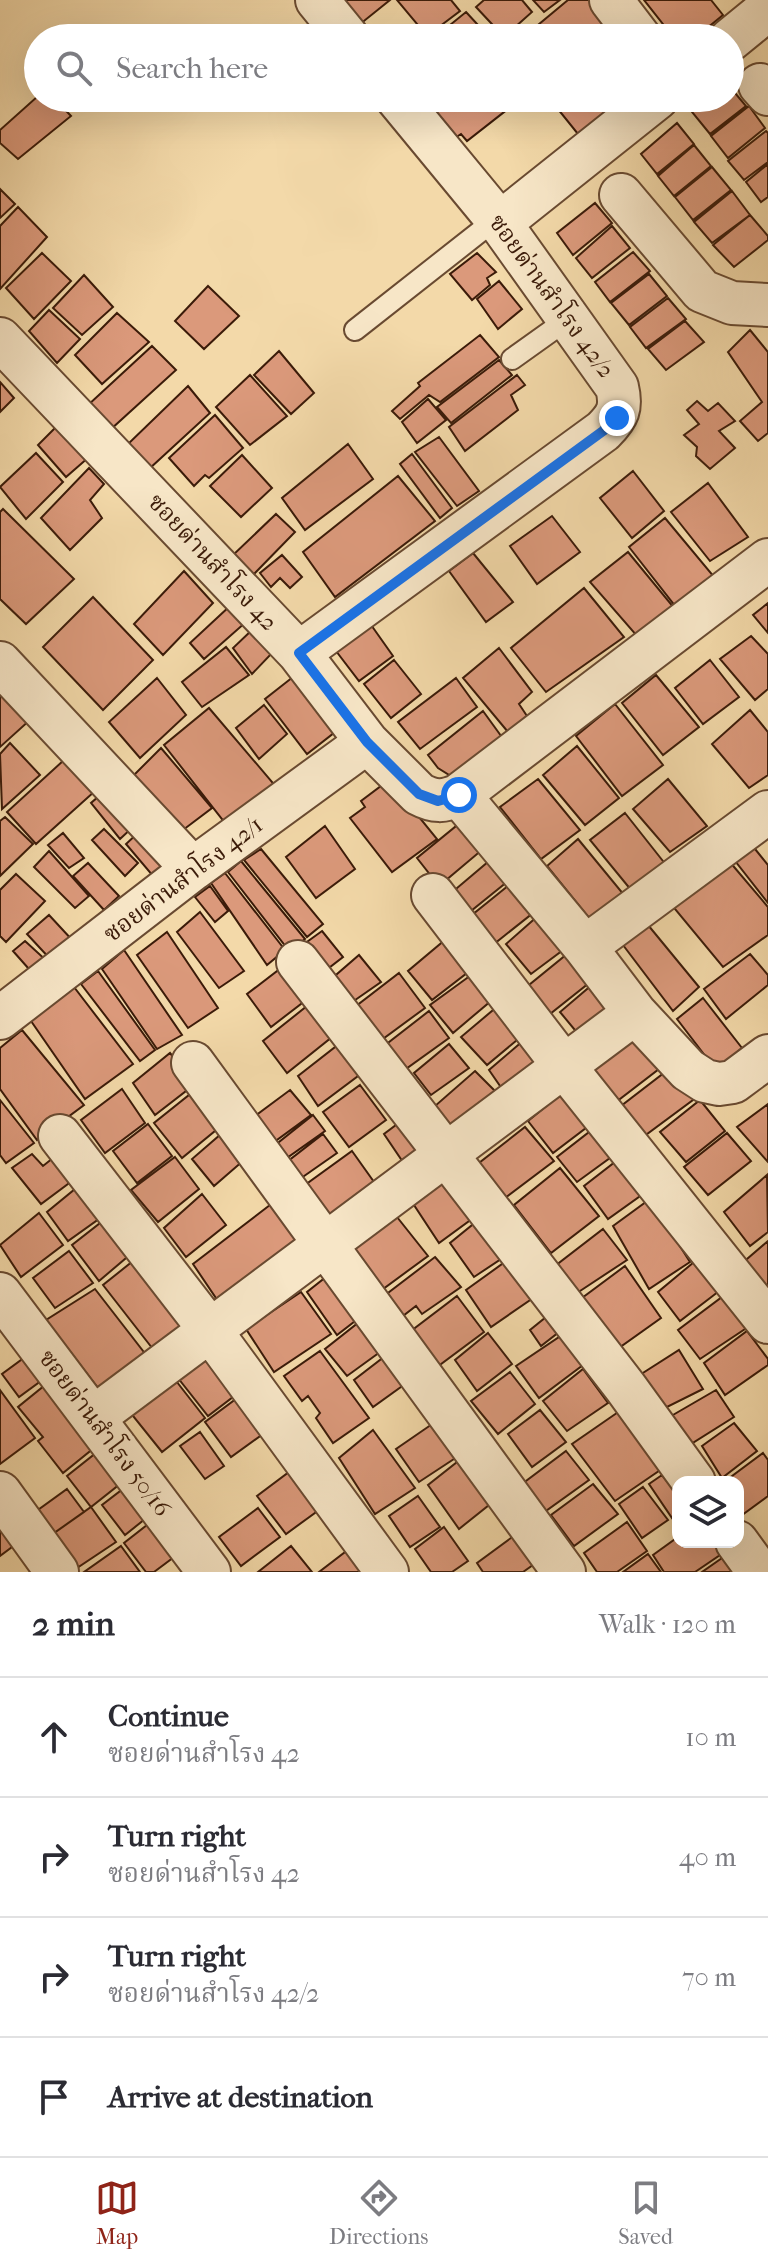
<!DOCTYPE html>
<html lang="en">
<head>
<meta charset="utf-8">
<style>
	:root { --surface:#fff; --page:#f7f7f7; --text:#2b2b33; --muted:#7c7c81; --line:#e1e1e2; --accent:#8f2418 }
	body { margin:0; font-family:"IM FELL French Canon","Noto Serif Thai",serif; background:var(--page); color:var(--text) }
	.controls { position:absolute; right:24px; bottom:24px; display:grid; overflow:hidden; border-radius:16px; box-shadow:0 8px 32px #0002 }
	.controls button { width:72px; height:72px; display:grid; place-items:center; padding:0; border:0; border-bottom:2px solid var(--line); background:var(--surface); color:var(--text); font:40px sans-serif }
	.stop { position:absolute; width:24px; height:24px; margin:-18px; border:6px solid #1a73e8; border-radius:50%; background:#fff }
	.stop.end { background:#1a73e8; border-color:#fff; box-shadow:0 2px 8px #0008 }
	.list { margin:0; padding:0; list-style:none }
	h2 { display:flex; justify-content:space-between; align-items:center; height:104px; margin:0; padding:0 32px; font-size:34px }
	h2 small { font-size:26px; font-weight:400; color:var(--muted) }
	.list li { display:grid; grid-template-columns:52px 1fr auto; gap:24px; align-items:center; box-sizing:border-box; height:120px; padding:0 32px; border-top:2px solid var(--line) }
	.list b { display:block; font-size:30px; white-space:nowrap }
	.list p { margin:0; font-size:26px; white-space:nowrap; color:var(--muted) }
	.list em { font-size:26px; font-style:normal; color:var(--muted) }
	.icon { flex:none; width:44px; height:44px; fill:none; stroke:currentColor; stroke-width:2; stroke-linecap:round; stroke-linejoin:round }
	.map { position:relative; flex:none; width:768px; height:1572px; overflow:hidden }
	.search { position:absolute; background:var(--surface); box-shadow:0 8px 32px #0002; left:24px; right:24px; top:24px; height:88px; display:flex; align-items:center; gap:20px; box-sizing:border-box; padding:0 28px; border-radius:44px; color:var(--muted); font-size:30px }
	.sheet { height:584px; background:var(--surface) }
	nav { display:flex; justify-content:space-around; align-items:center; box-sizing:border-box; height:112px; border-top:2px solid var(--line); background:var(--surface); font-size:22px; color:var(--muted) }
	nav a { display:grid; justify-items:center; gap:4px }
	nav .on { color:var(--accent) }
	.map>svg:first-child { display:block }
	.building { fill:#db997b; stroke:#3b1b09; stroke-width:2 }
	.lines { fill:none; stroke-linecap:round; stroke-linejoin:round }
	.service-casing { stroke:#694a31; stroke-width:24 }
	.minor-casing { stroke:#694a31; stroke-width:46 }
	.service { stroke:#f7e6c7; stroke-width:20 }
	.minor { stroke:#f7e6c7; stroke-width:42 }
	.route { stroke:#1a73e8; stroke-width:10 }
	.labels { text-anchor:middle; stroke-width:8; stroke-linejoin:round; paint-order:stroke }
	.street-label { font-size:24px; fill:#3b1b09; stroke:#f7e6c7 }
</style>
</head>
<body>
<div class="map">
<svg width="768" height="1572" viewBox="0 0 768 1572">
	<rect width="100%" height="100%" fill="#f3d9a9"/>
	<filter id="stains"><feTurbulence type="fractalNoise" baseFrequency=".0025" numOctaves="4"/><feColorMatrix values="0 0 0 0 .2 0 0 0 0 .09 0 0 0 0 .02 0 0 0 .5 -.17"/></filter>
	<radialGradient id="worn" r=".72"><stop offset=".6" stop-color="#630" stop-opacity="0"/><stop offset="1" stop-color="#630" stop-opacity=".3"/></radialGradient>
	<path class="building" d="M335,0h55l-31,25z
		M397,0h54l9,11 -33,25z
		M484,0h38l10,12 -28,25 -28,-30z
		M533,0h27l-16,12z
		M568,0h22l22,28 -13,10h-52l-9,-13z
		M644,0h67l12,15 -28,23h-21z
		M466,12l24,26h-56z
		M730,87l16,19 -36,28 -18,-22 18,-14h20z
		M38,96l16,2 17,18 -53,43 -18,-16v-13z
		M441,98h81l-55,43 -6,-7 -9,6 -25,-30z
		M549,98h79l-46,41z
		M749,106l16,22 -37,30 -17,-22z
		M677,123l17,21 -37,30 -16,-20z
		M766,131l2,2v29l-24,18 -16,-19z
		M694,145l17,21 -37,30 -16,-20z
		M768,164v33l-7,5 -15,-20z
		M712,167l19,23 -38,30 -18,-23z
		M0,189l15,15 -15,14z
		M732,191l18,24 -38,28 -18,-21z
		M595,203l17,20 -39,32 -16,-22z
		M18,207l29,30 -47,52v-63z
		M750,215l18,21v4l-34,27 -21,-22z
		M612,226l18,22 -38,30 -16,-20z
		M633,252l17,19 -40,31 -15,-20z
		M42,253l29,28 -37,38 -28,-31z
		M477,253l19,19 -9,6 3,7 -18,15 -22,-26z
		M649,274l18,22 -38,29 -18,-22z
		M84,275l29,32 -31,28 -29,-27z
		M499,281l23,28 -24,20 -21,-30z
		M208,286l31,30 -35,33 -29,-28z
		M668,298l18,21 -40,29 -16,-21z
		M49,310l31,29 -23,24 -28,-32z
		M117,313l32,29 -47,42 -27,-29z
		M685,321l19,21 -38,28 -18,-21z
		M750,330l18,22v81l-10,8 -18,-20 22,-19 -34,-50z
		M480,335l19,22 -59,45 -11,-7 -29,24 -8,-8 28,-25 -2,-3z
		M152,346l24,24 -66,60 -23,-24z
		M279,351l35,42 -23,21 -37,-39z
		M499,360l13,15 -61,48 -14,-16z
		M250,375l37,41 -37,29 -34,-38z
		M517,375l8,10 -14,10 7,15 -53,41 -16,-24z
		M0,382l14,16 -14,14z
		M188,386l22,27 -61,56 -22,-24z
		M428,399l18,21 -29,23 -15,-21z
		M697,401l11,10 10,-8 17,18 -16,10 16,17 -25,21 -14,-13 1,-9 -13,-12 15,-11 -12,-14z
		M215,415l28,33 -34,30 -4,-3 -11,11 -25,-28z
		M58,425l31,32 -23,20 -28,-32z
		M439,437l40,54 -22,15 -42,-54z
		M348,444l25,35 -68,51 -23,-32z
		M36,453l27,29 -37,37 -26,-32z
		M412,454l40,54 -12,10 -40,-54z
		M242,455l30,33 -31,29 -31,-31z
		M89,468l15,16 -14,16 12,18 -32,32 -29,-32z
		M633,471l31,40 -32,27 -32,-40z
		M398,476l37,45 -100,76 -32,-45z
		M708,483l40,54 -38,24 -39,-49z
		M3,509l71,70 -48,45 -26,-25v-87z
		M276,514l19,18 -43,44 -20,-20z
		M552,516l28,36 -43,32 -27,-38z
		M665,518l50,60 -39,29 -47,-60z
		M628,552l47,57 -38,27 -47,-54z
		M473,553l40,49 -27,20 -37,-51z
		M282,555l20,22 -12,11 -10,-10 -9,9 -11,-14z
		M184,571l29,32 -50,52 -29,-31z
		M584,588l40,49 -78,55 -35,-44z
		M93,597l60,63 -50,50 -60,-63z
		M768,603v30l-15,-18z
		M231,605l15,17 -42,37 -14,-16z
		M369,622l24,34 -34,25 -23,-30z
		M253,629l20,23 -21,22 -19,-26z
		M751,636l17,18v35l-13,11 -35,-41z
		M226,647l23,28 -47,32 -20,-25z
		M499,648l33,44 -13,12 8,12 -19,16 -45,-54z
		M394,660l27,34 -30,24 -27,-34z
		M710,660l29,37 -36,27 -28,-36z
		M298,673l46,52 -37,29 -42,-55z
		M656,675l43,52 -36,28 -41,-52z
		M157,678l29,37 -46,43 -31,-36z
		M456,678l21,29 -57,42 -22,-27z
		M0,687l31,32 -31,28z
		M615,704l48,61 -41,31 -46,-60z
		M264,705l23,29 -28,25 -23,-31z
		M209,708l69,81 -49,39 -65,-83z
		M750,710l18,22v43l-19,13 -37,-44z
		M483,711l21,29 -50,38 -16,-10 -10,-13z
		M10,743l30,32 -38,34 -2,-55z
		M577,746l42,52 -34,27 -42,-50z
		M161,748l51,60 -29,22 -50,-54z
		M64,760l31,31 -59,53 -29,-32z
		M538,779l42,51 -39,29 -41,-52z
		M668,779l39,47 -37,26 -37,-43z
		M389,780l48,59 -45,33 -42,-54 15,-11 -4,-6z
		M105,791l29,35 -14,13 -29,-36z
		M625,813l45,57 -34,26 -46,-56z
		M5,817l28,27 -33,32v-55z
		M466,818l23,26 -50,42 -22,-28z
		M325,826l30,43 -39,29 -30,-41z
		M104,829l34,34 -13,13 -33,-36z
		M140,831l29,33 -16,12 -27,-32z
		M63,833l21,25 -15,10 -21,-23z
		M578,839l51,62 -36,22 -46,-57z
		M751,844l17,21v38l-36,-46z
		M261,849l62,75 -16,13 -63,-77z
		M49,851l40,45 -14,12 -41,-41z
		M495,856l18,21 -52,42 -17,-20z
		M241,861l64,78 -15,13 -62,-80z
		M729,861l39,46v28l-45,32 -53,-64z
		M88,863l31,33 -15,14 -31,-34z
		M225,873l60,77 -18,15 -56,-82z
		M16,874l29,27 -39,41 -6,-6v-46z
		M514,881l24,28 -49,39 -22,-29z
		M210,886l18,25 -13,11 -20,-25z
		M200,912l44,59 -25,17 -42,-56z
		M49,915l25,27 -21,20 -26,-28z
		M539,915l28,32 -36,27 -25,-30z
		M648,925l51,62 -26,24 -50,-66z
		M322,931l21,26 -22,17 -21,-27z
		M167,932l51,76 -30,20 -51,-73z
		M452,934l24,32 -44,34 -24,-29z
		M25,941l24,22 -13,14 -23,-26z
		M124,950l58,85 -25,14 -55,-80z
		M572,950l22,29 -44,35 -21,-29z
		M750,954l18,21v10l-42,34 -22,-30z
		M359,955l22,27 -33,23 -19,-24z
		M285,965l25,32 -39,30 -24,-33z
		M478,970l20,25 -45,38 -23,-28z
		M98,971l57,79 -15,11 -59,-77z
		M399,973l26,35 -49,36 -25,-34z
		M593,984l26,29 -35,28 -24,-29z
		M74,987l59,77 -48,35 -54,-78z
		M703,998l39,50 -26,22 -39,-51z
		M505,1000l24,30 -42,35 -26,-28z
		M307,1006l25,31 -45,36 -24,-32z
		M429,1011l20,27 -46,33 -19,-25z
		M637,1026l31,36 -52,40 -28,-38z
		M22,1030l62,75 -47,35 -37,-51v-41z
		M531,1034l23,27 -47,35 -18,-26z
		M339,1044l23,29 -44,33 -20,-30z
		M449,1044l20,24 -38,27 -17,-22z
		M170,1053l25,31 -40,31 -22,-32z
		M673,1066l24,31 -54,40 -22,-31z
		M475,1071l25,25 -45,35 -20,-25z
		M360,1085l26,35 -37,27 -26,-35z
		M572,1085l27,33 -46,35 -25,-32z
		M122,1089l23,34 -40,30 -24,-33z
		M290,1090l21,25 -41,30 -19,-26z
		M194,1091l27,35 -39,32 -28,-35z
		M0,1100l34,43 -28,20 -6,-8z
		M700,1100l25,31 -39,31 -26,-30z
		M768,1104v58l-31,-35z
		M313,1115l12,16 -41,29 -10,-14z
		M408,1116l24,33 -25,19 -23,-34z
		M148,1124l24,32 -35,27 -24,-32z
		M525,1127l29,34 -49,37 -26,-35z
		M228,1128l23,26 -37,32 -22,-27z
		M593,1129l21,26 -37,27 -20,-25z
		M727,1133l24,28 -43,34 -24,-28z
		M323,1134l14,19 -40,28 -14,-16z
		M63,1150l17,25 -39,29 -29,-36 20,-14 11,12z
		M352,1151l27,38 -48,32 -26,-36z
		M624,1155l26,34 -42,30 -24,-33z
		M175,1157l24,32 -41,33 -27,-32z
		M560,1168l39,48 -48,37 -37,-48z
		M452,1175l28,38 -41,30 -27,-41z
		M767,1175l1,57 -18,14 -26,-34z
		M86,1180l24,31 -42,30 -21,-29z
		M202,1194l24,31 -40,32 -22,-29z
		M279,1198l33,39 -92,67 -27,-40z
		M650,1199l40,63 -41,27 -36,-63z
		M39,1213l24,32 -42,32 -21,-32z
		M113,1213l26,34 -40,34 -27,-36z
		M397,1217l31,39 -49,36 -29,-41z
		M482,1217l28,36 -36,24 -24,-34z
		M603,1229l24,31 -50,33 -22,-27z
		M768,1241v48l-28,-24z
		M69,1251l24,32 -38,25 -22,-30z
		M143,1253l54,71 -41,29 -53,-68z
		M435,1257l26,30 -39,27 -6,-8 -17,13 -15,-23z
		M700,1257l27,28 -47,36 -22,-29z
		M509,1259l27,37 -45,31 -25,-37z
		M625,1266l36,52 -45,32 -34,-52z
		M336,1269l32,42 -31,24 -30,-43z
		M95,1289l55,71 -49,32 -55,-72z
		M730,1291l24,32 -54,36 -22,-29z
		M301,1292l30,42 -57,38 -28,-43z
		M457,1296l27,36 -47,35 -26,-36z
		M556,1309l12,16 -27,21 -11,-16z
		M368,1315l23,29 -44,32 -22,-27z
		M571,1329l20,30 -52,39 -23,-32z
		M747,1331l21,28v6l-43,30 -21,-32z
		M488,1333l24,31 -35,27 -22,-31z
		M216,1349l30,38 -38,29 -30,-38z
		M393,1350l19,29 -39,28 -19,-27z
		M679,1350l24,39 -48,24 -20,-35z
		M320,1351l49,67 -36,25 -17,-25 4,-5 -12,-17 -6,5 -18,-25z
		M32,1352l17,23 -30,22 -17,-23z
		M583,1369l25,34 -41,28 -24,-30z
		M510,1372l25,32 -37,30 -27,-33z
		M55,1377l50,62 -42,34 -25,-32 5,-4 -25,-30z
		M173,1377l32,41 -43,34 -33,-41z
		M0,1390l35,48 -35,26z
		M716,1390l18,27 -51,32 -17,-30z
		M244,1393l26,36 -39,28 -26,-35z
		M624,1408l45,56 -54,37 -43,-57z
		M540,1410l26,32 -34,25 -24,-33z
		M438,1420l25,33 -44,29 -23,-33z
		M734,1423l23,28 -35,27 -20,-32z
		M373,1430l42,58 -40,26 -36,-56z
		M200,1432l24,34 -19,13 -25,-33z
		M106,1445l24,31 -39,31 -24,-31z
		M566,1451l23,29 -46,33 -21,-29z
		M763,1453l5,7v36l-30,22v-36h-14z
		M466,1455l33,42 -40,32 -31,-44z
		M301,1463l29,39 -44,32 -29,-38z
		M678,1471v43l-6,4 -23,-34 13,-9 4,5z
		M132,1482l23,29 -30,24 -23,-30z
		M593,1484l25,30 -44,32 -23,-31z
		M643,1487l25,33 -26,18 -23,-34z
		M67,1489l17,23 -37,26 -16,-23z
		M418,1496l22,31 -30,20 -21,-31z
		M91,1507l25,35 -45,30 -24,-34z
		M258,1508l22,29 -39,29 -22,-29z
		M161,1514l25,34 -32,24h-8l-22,-29z
		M0,1516l20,25 -20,15z
		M627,1522l20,29 -30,21h-20l-13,-19z
		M444,1527l24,34 -16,11h-21l-16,-23z
		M519,1532l21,28 -17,12h-40l-6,-9z
		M678,1537v5h37l8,11 -28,19h-31l-11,-17z
		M121,1546l19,26h-56z
		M291,1546l21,26h-54z
		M353,1546l20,26h-54z
		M732,1551l16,21h-46z
		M648,1554l13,18h-38z"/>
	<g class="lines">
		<g class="service-casing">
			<path id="service" d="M355,330l141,-111
				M512,359l56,-40"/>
		</g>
		<g class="minor-casing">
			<path id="minor" d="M317,0l31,38
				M611,0l29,38
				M730,40l38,-31
				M760,85l8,9
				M621,195l81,96 30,12 36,2
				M500,223l157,-125
				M0,339l299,314 68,89 52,52c15,8 25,8 40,1l309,-235
				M299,653l304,-222c15,-15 19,-23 14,-44l-117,-164 -103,-125
				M0,663l193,206
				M459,795l126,152 50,66 53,57 17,11 14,3 14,-2 35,-26
				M433,895l131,171 204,256
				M585,947l183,-135
				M298,962l328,426 68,94
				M0,1018l193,-149 174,-127
				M193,1063l371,509
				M60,1136l150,194 177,242
				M0,1294l209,278
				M94,1417l541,-404
				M0,1493l57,79
				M737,1542l21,29"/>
		</g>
		<use href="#service" class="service"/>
		<use href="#minor" class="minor"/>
	</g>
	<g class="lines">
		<path class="route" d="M459,795l-21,6 -19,-7 -52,-52 -68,-89 304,-222 14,-13"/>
	</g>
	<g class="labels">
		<g class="street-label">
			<text transform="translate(552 296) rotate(54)" y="8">ซอยด่านสำโรง 42/2</text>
			<text transform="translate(213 562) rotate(47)" y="8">ซอยด่านสำโรง 42</text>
			<text transform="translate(183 879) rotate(-37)" y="8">ซอยด่านสำโรง 42/1</text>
			<text transform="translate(105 1433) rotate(53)" y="8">ซอยด่านสำโรง 50/16</text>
		</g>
	</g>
	<rect width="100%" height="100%" filter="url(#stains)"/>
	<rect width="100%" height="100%" fill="url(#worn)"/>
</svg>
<div class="controls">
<button><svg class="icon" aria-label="layers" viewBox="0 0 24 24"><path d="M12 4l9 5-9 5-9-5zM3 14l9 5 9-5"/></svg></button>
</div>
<div class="stop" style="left:459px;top:795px"></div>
<div class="stop end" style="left:617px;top:418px"></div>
<div class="search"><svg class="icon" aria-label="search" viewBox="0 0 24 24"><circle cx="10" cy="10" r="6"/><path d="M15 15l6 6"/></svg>Search here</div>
</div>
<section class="sheet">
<h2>2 min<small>Walk · 120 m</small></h2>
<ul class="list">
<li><svg class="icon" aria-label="ahead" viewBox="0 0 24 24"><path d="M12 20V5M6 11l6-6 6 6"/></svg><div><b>Continue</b><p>ซอยด่านสำโรง 42</p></div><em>10 m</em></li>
<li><svg class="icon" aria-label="right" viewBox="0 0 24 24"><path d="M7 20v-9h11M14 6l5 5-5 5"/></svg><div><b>Turn right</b><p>ซอยด่านสำโรง 42</p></div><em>40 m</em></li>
<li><svg class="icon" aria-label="right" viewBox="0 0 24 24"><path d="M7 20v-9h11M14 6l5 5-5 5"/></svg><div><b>Turn right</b><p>ซอยด่านสำโรง 42/2</p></div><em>70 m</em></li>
<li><svg class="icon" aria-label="arrive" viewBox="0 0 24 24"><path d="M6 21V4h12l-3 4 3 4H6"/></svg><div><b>Arrive at destination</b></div></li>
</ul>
</section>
<nav>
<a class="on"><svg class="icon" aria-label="map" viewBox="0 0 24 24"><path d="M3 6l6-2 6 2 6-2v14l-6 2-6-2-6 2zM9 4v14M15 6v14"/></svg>Map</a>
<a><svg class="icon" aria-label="directions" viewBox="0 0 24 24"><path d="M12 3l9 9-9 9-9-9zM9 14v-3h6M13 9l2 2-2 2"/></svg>Directions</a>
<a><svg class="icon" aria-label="saved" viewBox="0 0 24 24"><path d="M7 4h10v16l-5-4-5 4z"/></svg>Saved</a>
</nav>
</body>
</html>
